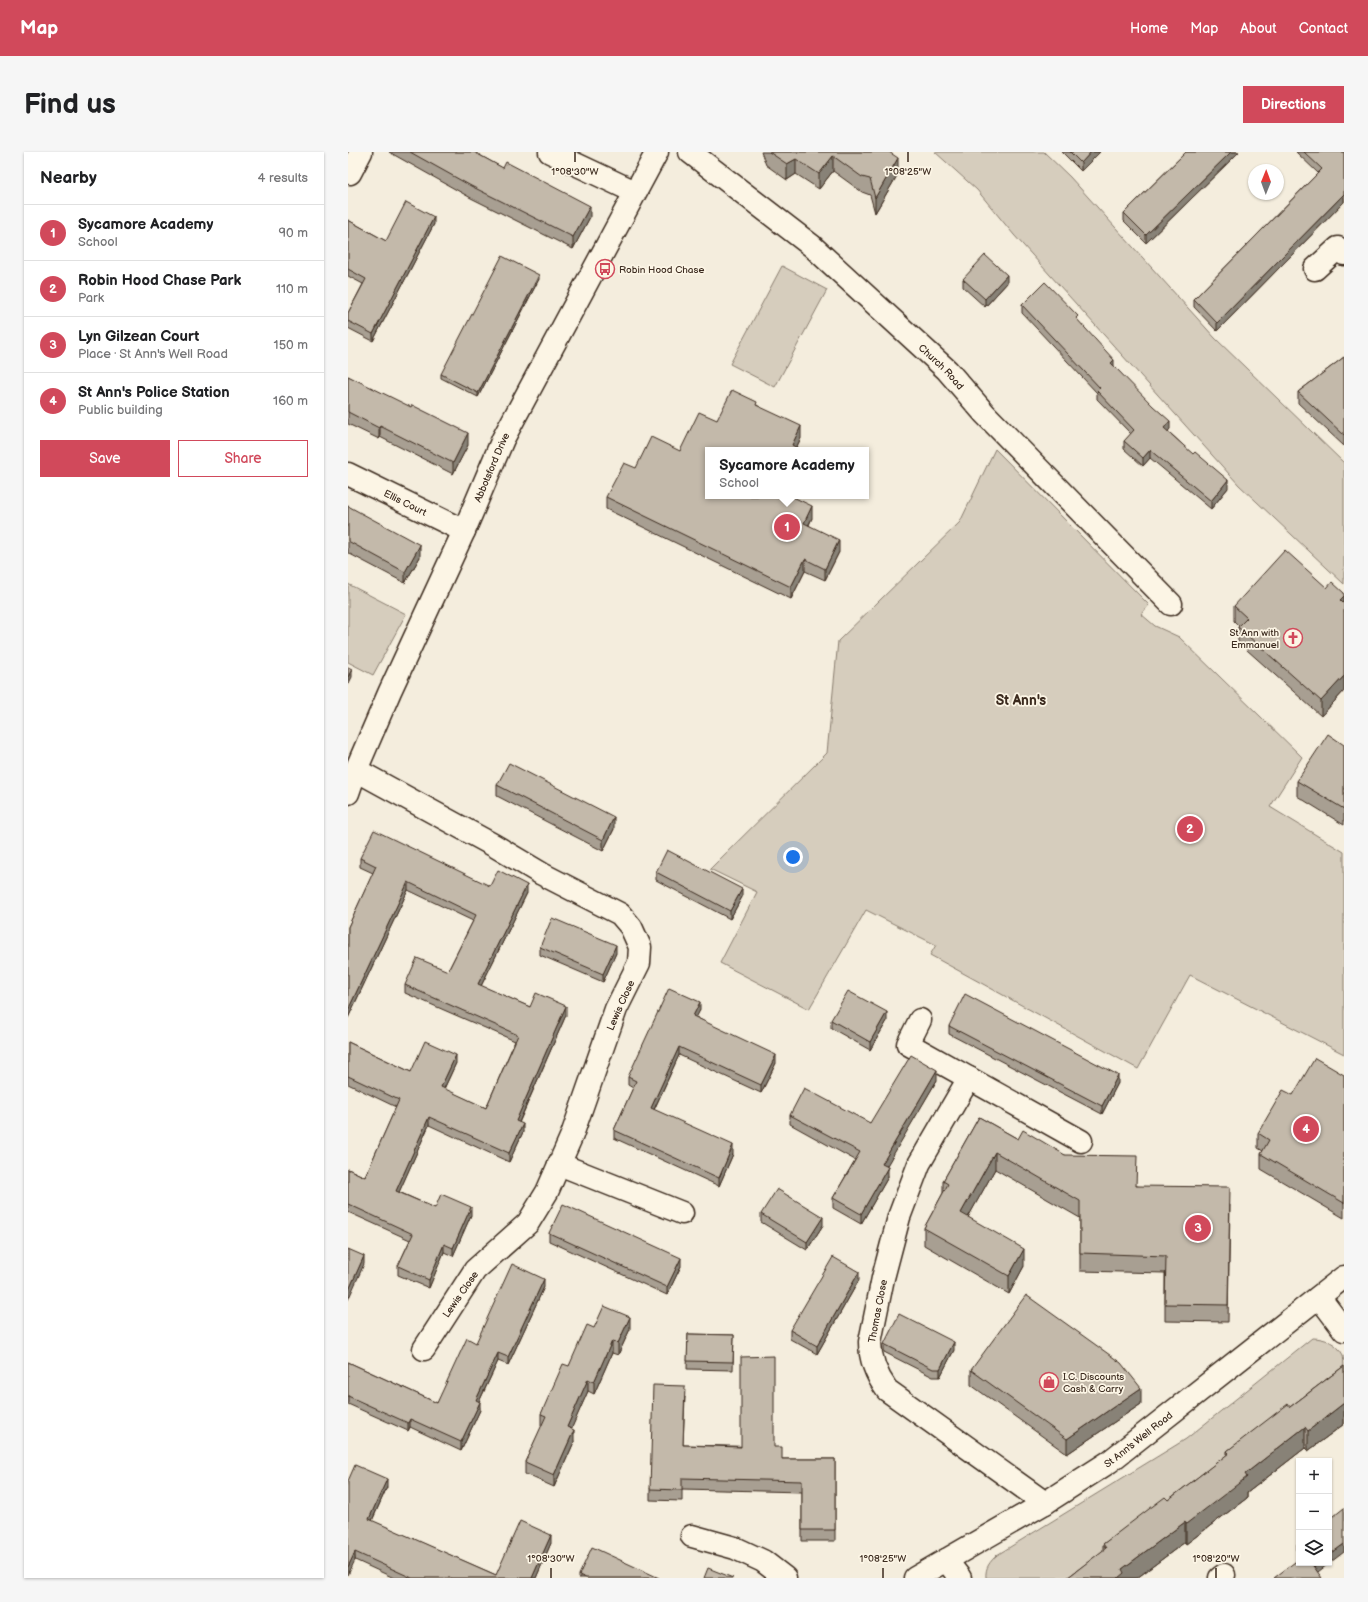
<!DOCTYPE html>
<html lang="en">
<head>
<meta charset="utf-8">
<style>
	:root { --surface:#fff; --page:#f6f6f6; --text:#202124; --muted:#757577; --line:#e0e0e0; --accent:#d1495b }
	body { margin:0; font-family:"Balsamiq Sans",sans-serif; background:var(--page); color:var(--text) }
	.controls { position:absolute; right:12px; bottom:12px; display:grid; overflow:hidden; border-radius:0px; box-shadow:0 1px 3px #0004 }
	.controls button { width:36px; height:36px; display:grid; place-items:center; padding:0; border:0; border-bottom:1px solid var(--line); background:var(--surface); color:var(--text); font:20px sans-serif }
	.compass { position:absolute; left:900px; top:12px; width:36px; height:36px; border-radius:50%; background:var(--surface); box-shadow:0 1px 3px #0004; rotate:1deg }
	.you { position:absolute; left:445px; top:705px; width:14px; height:14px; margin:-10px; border:3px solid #fff; border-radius:50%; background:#1a73e8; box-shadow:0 0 0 6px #1a73e833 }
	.badge { display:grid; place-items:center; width:26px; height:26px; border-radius:50%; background:var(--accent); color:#fff; font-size:13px; font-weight:700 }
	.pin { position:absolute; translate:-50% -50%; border:2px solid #fff; box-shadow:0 1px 4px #0006 }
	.popup { position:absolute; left:357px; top:295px; width:164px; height:52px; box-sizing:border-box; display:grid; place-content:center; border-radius:0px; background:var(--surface); filter:drop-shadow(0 1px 3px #0005); font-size:13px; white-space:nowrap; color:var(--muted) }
	.popup b { font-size:15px; color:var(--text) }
	.popup::after { content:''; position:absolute; left:50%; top:100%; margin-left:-8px; border:8px solid transparent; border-top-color:var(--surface) }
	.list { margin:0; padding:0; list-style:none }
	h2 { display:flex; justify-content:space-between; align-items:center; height:52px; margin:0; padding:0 16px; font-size:17px }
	h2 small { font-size:13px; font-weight:400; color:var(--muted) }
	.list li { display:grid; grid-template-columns:26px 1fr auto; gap:12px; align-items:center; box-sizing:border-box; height:56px; padding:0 16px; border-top:1px solid var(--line) }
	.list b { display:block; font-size:15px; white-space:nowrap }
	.list p { margin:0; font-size:13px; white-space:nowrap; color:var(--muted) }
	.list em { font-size:13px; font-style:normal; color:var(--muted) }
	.actions { display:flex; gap:8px; padding:12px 16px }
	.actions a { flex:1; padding:9px 0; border:1px solid var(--accent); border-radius:0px; text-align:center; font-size:14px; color:var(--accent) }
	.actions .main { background:var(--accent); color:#fff }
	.icon { flex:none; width:22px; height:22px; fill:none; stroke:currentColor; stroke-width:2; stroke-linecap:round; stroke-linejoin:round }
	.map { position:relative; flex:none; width:996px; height:1426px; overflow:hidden; border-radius:0px }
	header { display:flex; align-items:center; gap:24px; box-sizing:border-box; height:56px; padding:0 20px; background:var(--accent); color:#fff }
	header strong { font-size:19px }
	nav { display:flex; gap:22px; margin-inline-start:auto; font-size:14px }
	.intro { display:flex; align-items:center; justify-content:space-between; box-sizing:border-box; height:96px; padding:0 24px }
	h1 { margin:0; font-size:28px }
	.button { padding:10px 18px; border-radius:0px; background:var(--accent); color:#fff; font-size:14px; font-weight:700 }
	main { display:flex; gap:24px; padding:0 24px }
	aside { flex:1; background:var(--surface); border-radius:0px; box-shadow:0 1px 3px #0004 }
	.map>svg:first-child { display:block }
	.green { fill:#d6cdbd; stroke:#887c6e }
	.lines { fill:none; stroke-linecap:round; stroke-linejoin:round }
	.minor-casing { stroke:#3b2a1e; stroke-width:25 }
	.minor { stroke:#fcf5e5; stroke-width:22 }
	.wall { fill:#a89f92; stroke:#3b2a1e }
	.shaded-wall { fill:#888277; stroke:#3b2a1e }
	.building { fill:#c3b9aa; stroke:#3b2a1e }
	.ticks { fill:none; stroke:#3b2a1e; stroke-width:1.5 }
	.labels { text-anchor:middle; stroke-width:3.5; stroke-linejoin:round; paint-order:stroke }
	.poi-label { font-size:10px; fill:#3b2a1e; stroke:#fcf5e5; text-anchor:start }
	.street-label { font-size:10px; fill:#3b2a1e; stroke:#fcf5e5 }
	.district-label { font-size:14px; font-weight:bold; fill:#3b2a1e; stroke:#fcf5e5 }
	.ticks-label { font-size:10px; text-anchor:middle; fill:#3b2a1e; stroke:#fcf5e5; stroke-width:3.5; stroke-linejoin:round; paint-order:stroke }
</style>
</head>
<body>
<header>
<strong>Map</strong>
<nav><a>Home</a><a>Map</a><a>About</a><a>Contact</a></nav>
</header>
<div class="intro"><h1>Find us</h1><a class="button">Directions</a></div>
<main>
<aside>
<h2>Nearby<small>4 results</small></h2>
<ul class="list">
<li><span class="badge">1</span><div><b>Sycamore Academy</b><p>School</p></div><em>90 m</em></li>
<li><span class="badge">2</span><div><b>Robin Hood Chase Park</b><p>Park</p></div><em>110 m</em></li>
<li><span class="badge">3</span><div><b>Lyn Gilzean Court</b><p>Place · St Ann's Well Road</p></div><em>150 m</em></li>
<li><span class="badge">4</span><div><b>St Ann's Police Station</b><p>Public building</p></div><em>160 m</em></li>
</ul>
<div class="actions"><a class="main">Save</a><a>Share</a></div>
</aside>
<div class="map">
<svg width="996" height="1426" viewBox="0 0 996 1426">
	<rect width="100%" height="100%" fill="#f4eddd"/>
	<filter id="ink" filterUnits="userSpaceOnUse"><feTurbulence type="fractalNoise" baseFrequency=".025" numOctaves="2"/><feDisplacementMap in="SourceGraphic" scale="8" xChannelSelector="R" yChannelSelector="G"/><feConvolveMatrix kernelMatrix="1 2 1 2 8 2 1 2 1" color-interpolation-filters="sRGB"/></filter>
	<g filter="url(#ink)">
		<path class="green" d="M587,0h109l26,25 145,161 129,125v121l-105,-99 -225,-250 -37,-45z
			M434,114l45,24 -52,97 -45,-23z
			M647,297l154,156 -8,9 14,12 24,11 123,120 -32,50 74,45v202l-154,-79 -52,94 -208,-114 6,-10 -70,-35 -57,99 -89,-46 37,-71 -47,-23 117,-116 11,-112 122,-119z
			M0,432l58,30 -33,61 -25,-13z
			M964,1186c13,0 25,5 31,17 1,6 1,19 1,26l-59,36 -70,47 5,9 -135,105h-99c-1,-11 4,-16 11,-23l189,-116z"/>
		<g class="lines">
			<g class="minor-casing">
				<g id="minor">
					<path d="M202,0l85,40"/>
					<path id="s1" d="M342,0l122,94 135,124 38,44 186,190"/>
					<path d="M2,21l11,-21"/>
					<path d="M967,117l23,-21 6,6"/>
					<path id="s2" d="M0,322l116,57"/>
					<path d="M8,618l139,76 47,28 78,40 11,13 9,20 -1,16 -23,46 -44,126 -25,57 -19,31 -53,47 -51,79"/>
					<path id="s3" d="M0,641l8,-23 34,-79 74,-160 39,-92 154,-287"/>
					<path d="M572,868l-12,24 173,97"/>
					<path d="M621,926l-50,86 -20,53 -16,61 -13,64c0,18 7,34 17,48l158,113"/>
					<path d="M211,1012l123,49"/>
					<path d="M971,1145l25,33"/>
					<path d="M344,1384l43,12 28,13 22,17"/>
					<path d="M598,1408l14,18"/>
					<path id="s4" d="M567,1426l130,-75 64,-41 235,-185"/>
					<path d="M872,1426l4,-3"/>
				</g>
			</g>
			<use href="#minor" class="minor"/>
		</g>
		<path class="wall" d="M41,0h85l116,65 -17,32 -102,-51z
			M413,0h128l9,22 -23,39 -5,-18 -8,-3 -29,-21 -14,18 -23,-15 -9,6 -21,-15z
			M714,0h38l-19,19z
			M838,0h53l-93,91 -22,-22v-8z
			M948,0h48v50l-127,129 -23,-24v-8l124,-126z
			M0,68l38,21 48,-17 -61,117 -25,-13v-15l15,-29 -15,-8z
			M191,127l-61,118 -37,-19v-4z
			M615,127l44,4 -22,24 -22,-20z
			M674,153l56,16 36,45 56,63 -2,2 60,57 -17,21 -61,-51 -7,8 -19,-17v-8l7,-7 -34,-35v-6l-75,-80z
			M996,205v89l-46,-43v-11z
			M0,224l120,69 -15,29 -73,-37 -1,2 -31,-15z
			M409,253l44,33 -5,10 -88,2 104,68 -3,7 30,27 -14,28 -20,-9 -14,28 -185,-90v-12l30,-29 44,-17 37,-31z
			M0,354l72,51 -15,26 -57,-30z
			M996,441v98l-23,25 -83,-74v-15l1,-1 -5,-5v-15z
			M996,593v80l-47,-29v-15z
			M149,633l117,44 -11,22 -106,-55z
			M12,706l130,28 37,7 -46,93 49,21 36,8 -47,108 4,9 -14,30 -80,-37 -30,67 36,16 36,7 -18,41 -9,-4 -15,36 -31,-13v-9l12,-26 -62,-28v-43l17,8 31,-70 -48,-23v-42l63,30 45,-9 -12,26 42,19 29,-67 -110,-48v-8l43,-14 25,-50 -65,-31 -60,128v-91l25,-54 -13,-6z
			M308,720l86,25 -12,22 -74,-39z
			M192,795l76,6 -13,29 -63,-27z
			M352,858l-4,7 80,46 -15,30 -82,-38 -25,55 79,44 -14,32 -105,-48v-8l19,-42 -5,-3v-8z
			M483,868l56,1 -17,29 -39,-22z
			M601,874l169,57 -16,31 -153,-80z
			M996,923v143l-83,-49v-15l2,-3 -5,-3v-15l35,-38z
			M589,928l-51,86 2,11 -27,47 -28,-16v-10l22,-38 -65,-36v-9l80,8z
			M631,965l39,22 47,16 72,31 93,19 -2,117 -63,-1v-48l-85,-2v-53l-85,-49 -27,48 56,49 -15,28 -85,-49v-17l19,-35v-12z
			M413,1062l62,11 -16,25 -46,-28z
			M201,1081l132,33 -14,29 -118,-54z
			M511,1128l-42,74 -27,-15v-9z
			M196,1135l-36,78 -10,-4 -19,41 1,8 -19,41 -51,-24 -2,4 -60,-27v-42l89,41 39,-60z
			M246,1176l36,1 -12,26 -6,-2 -18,41 -6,-3 -17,38 3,13 -20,45 -29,-13v-12l17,-36h-1v-12l28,-48z
			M340,1182l46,1 -1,35 -46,-1z
			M536,1192l70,6 -14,27h-7l-49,-25z
			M996,1214v58l-36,27 -3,-3 -58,45v5l-61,46 -1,-2 -48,36h-70l36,-27v-7l65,-44 59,-45v-4l63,-44z
			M623,1218l170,34 -74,50 -96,-69z
			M337,1245l-2,48 91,2 8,12h53v82h-33v-49l-120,-3v12l-32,-1v-11z
			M0,1329l39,6 -15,34 124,54 55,-32 -15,35h-142l-39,-18z
			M951,1391v13l-2,-4v-8z
			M231,1423l80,3h-80z"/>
		<path class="shaded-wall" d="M743,0h9l-19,19v-8z
			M883,0h8l-93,91v-8z
			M485,4v15l-14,18v-15z
			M550,6v16l-23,39v-15z
			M448,7v15l-9,6v-16z
			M996,42v8l-127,129v-8z
			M242,54v11l-17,32v-12z
			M86,65v7l-61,117v-7z
			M191,123v4l-61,118v-4z
			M659,123v8l-22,24v-8z
			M766,208v8l-3,-5z
			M822,269v8l-6,7v-8z
			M32,274v11l-1,2v-11z
			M453,274v12l-6,12 -3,-5z
			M120,281v12l-15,29v-11z
			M802,298v8l-7,8v-8z
			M880,328v8l-17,21v-8z
			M464,354v12l-8,16v-11z
			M491,388v12l-14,28v-11z
			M72,393v12l-15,26v-11z
			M457,407v12l-14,28v-12z
			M996,444v16l-4,-12z
			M4,517v8l-4,8v-8z
			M996,524v15l-23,25v-15z
			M266,665v12l-11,22v-11z
			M60,730v8l-60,128v-8z
			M179,733v8l-49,99v-8z
			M394,737v8l-12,22v-8z
			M268,793v8l-13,29v-8z
			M352,850v8l-7,14v-8z
			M218,854v9l-50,114v-8z
			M539,860v9l-17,29v-8z
			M331,895v8l-28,61v-8z
			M108,903v8l-15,32v-8z
			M428,903v8l-15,30v-8z
			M589,918v10l-55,94v-10z
			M770,923v8l-16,31v-8z
			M81,965v8l-33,74v-8z
			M175,972v8l-14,30v-9z
			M385,993v9l-14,32v-8z
			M647,1000v17l-34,61v-17z
			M540,1015v10l-27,47v-10z
			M123,1055v8l-18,41v-8z
			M475,1065v8l-16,25v-8z
			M96,1092v8l-15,36v-8z
			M676,1097v17l-15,28v-18z
			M16,1104v8l-16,36v-8z
			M333,1106v8l-14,29v-8z
			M511,1120v8l-42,74v-8z
			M196,1127v8l-36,78v-8z
			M282,1165v12l-12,26v-12z
			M264,1189v12l-18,41v-12z
			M606,1190v8l-14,27v-8z
			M150,1201v8l-22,47v-8z
			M240,1227v12l-21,48v-12z
			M793,1236v16l-74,50v-15z
			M132,1250v8l-19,41v-9z
			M996,1251v21l-36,27v-20z
			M62,1267v8l-2,4v-8z
			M957,1275v21l-58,45v5l-61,46v-20l59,-50z
			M226,1278v12l-20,45v-12z
			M39,1327v8l-18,40v-8z
			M837,1370v20l-48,36h-19l4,-9z
			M203,1383v8l-15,35h-4z
			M996,1392v8l-30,23v-8l5,-4h10v-8z
			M7,1400v8l-7,15v-8z"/>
		<path class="building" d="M62,0h64l29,16 3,-6 84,44 -17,31 -102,-51z
			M421,0h120l9,6 -23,40 -5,-19 -8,-2 -29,-21 -14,18 -23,-15 -9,5z
			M722,0h21l-10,11z
			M838,0h45l-85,83 -22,-22z
			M956,0h40v42l-127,129 -23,-24 128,-130z
			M58,50l28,15 -61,117 -25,-13v-8l18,-34 -18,-10v-49l38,21z
			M637,103l22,20 -22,24 -22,-20z
			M154,104l37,19 -61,118 -37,-19z
			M697,130l33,34 -2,2 38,42 -3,3 42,43 17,15 -6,7 29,26 2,-2 33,28 -17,21 -61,-51 -7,8 -19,-17 10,-11 -37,-39 3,-3 -78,-83z
			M996,205v78l-46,-43z
			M0,224l63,31 1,-2 56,28 -15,30 -73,-37 -1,2 -31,-16z
			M384,238l25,12 -1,3 45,21 -9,19 9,5h-93v46h83l21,10 -8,17 35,17 -14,29 -20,-10 -14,28 -185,-90 18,-34 12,5 15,-31 29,14 19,-39 18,8z
			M0,354l72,39 -15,27 -57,-31z
			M937,398l42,38 5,-6 12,11v3l-4,4 4,4v72l-23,25 -83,-74 9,-9 -13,-12z
			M0,515l4,2 -4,8z
			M980,582l16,11v64l-47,-28z
			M161,611l105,54 -11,23 -106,-55z
			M26,678l116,56 8,-16 29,15 -49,99 52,23 6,-14 30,13 -50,115 7,3 -14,29 -80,-36 -33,74 39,17 6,-14 30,13 -18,41 -9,-4 -15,36 -31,-14 15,-32 -65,-30v-35l17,8 34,-77 -51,-24v-34l63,30 14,-31 31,14 -15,32 45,21 32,-73 -113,-50 12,-27 31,13 28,-56 -68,-33 -60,128v-83l28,-61 -16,-8z
			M319,698l75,39 -12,22 -74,-39z
			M204,766l64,27 -13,29 -63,-27z
			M321,836l31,14 -7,14 83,39 -15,30 -82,-38 -28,61 82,37 -14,33 -105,-48 22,-49 -8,-4z
			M500,839l39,21 -17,30 -39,-22z
			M617,842l153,81 -16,31 -153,-80z
			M563,903l26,15 -55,94 6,3 -27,47 -28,-16 27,-46 -70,-37 14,-27 66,35z
			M967,906l29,17v128l-83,-49 8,-14 -11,-7 25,-43 10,5z
			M631,965l39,22 5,-9 42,25 72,1 -1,30 94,1 -2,118 -63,-1 1,-48 -86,-3v-52l-85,-49 -34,61 63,36 -15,27 -85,-48 24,-44 -5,-3z
			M429,1037l46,28 -16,25 -46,-28z
			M215,1052l118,54 -14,29 -118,-54z
			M0,1097l16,7 -16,36z
			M485,1105l26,15 -42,74 -27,-16z
			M164,1112l32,15 -36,78 -10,-4 -22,47 4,2 -19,40 -51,-23 -2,4 -60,-27v-34l89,41 30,-65 9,5z
			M678,1143l95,68 20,25 -74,51 -96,-69z
			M256,1154l26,11 -12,26 -6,-2 -18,41 -6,-3 -21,48 7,3 -20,45 -29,-13 21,-46 -5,-2 22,-50 6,2 18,-41 7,3z
			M551,1162l55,28 -14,27h-7l-49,-25z
			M340,1182l46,1 -1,27 -46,-1z
			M426,1204v91h8v12h53v71h-33v-49l-120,-3v12l-32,-1 3,-104 32,1 -2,59 58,2v-90z
			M996,1214v37l-36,28 -3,-4 -60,47 2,3 -61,47 -1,-2 -63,47 2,4 -6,5h-51l39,-30 -3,-4 42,-32 20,-15 3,3 61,-47 -2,-2 48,-37 13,-10 2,3z
			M7,1313l32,14 -18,40 127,56 24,-54 31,14 -19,43h-120l-57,-26 -7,15v-86z
			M996,1356v36l-15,11v-35z
			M951,1391v5l-2,-4z
			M244,1395l67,31h-73l-7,-3z
			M951,1407v4h12l11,15h-48z
			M963,1411h8l-5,4z
			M360,1416l25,10h-29z"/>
	</g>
	<path class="ticks" d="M227,10v-10M560,10v-10M203,1426v-10M535,1426v-10M868,1426v-10"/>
	<defs>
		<g id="bus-ring" transform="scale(1)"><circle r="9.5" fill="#fcf5e5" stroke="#d1495b" stroke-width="1.5"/><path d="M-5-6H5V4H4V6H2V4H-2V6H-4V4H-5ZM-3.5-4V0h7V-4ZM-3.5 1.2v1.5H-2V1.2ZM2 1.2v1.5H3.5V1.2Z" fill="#d1495b"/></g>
		<g id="church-ring" transform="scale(1)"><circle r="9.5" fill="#fcf5e5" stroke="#d1495b" stroke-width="1.5"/><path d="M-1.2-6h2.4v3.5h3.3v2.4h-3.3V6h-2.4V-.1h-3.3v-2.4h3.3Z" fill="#d1495b"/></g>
		<g id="shop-ring" transform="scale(1)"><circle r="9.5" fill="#fcf5e5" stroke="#d1495b" stroke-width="1.5"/><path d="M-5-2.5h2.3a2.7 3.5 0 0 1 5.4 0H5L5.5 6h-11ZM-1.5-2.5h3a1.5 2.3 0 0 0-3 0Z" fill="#d1495b"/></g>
	</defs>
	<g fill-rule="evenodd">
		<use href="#bus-ring" x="257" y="117"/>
		<use href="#church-ring" x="945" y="486"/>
		<use href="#shop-ring" x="701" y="1230"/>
	</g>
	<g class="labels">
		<g class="poi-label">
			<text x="271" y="121">Robin Hood Chase</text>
			<text x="931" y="484" text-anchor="end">St Ann with<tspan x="931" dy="12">Emmanuel</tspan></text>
			<text x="715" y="1228">I.C. Discounts<tspan x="715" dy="12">Cash &amp; Carry</tspan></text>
		</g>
		<g class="street-label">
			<text dy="4" stroke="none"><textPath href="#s1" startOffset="331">Church Road</textPath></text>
			<text dy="4" stroke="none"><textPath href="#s3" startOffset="356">Abbotsford Drive</textPath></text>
			<text dy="4" stroke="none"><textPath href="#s2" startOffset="64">Ellis Court</textPath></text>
			<text transform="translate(272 853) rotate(-66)" y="4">Lewis Close</text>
			<text transform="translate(112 1142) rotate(-55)" y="4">Lewis Close</text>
			<text transform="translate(529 1159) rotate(-79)" y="4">Thomas Close</text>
			<text dy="4" stroke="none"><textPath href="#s4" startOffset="263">St Ann's Well Road</textPath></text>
		</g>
		<g class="district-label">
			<text x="673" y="553">St Ann's</text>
		</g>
	</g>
	<g class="ticks-label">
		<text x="227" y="23">1°08'30"W</text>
		<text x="560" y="23">1°08'25"W</text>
		<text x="203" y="1410">1°08'30"W</text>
		<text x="535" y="1410">1°08'25"W</text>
		<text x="868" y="1410">1°08'20"W</text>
	</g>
</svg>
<div class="controls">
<button>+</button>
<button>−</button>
<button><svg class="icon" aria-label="layers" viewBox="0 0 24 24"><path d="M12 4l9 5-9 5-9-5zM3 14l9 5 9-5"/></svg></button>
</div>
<svg class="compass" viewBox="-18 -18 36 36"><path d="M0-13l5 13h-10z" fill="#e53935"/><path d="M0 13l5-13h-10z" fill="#757577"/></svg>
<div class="you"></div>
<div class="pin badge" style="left:439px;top:375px">1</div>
<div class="popup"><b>Sycamore Academy</b>School</div>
<div class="pin badge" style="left:842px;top:677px">2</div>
<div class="pin badge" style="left:850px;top:1076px">3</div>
<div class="pin badge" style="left:958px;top:977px">4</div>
</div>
</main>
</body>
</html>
